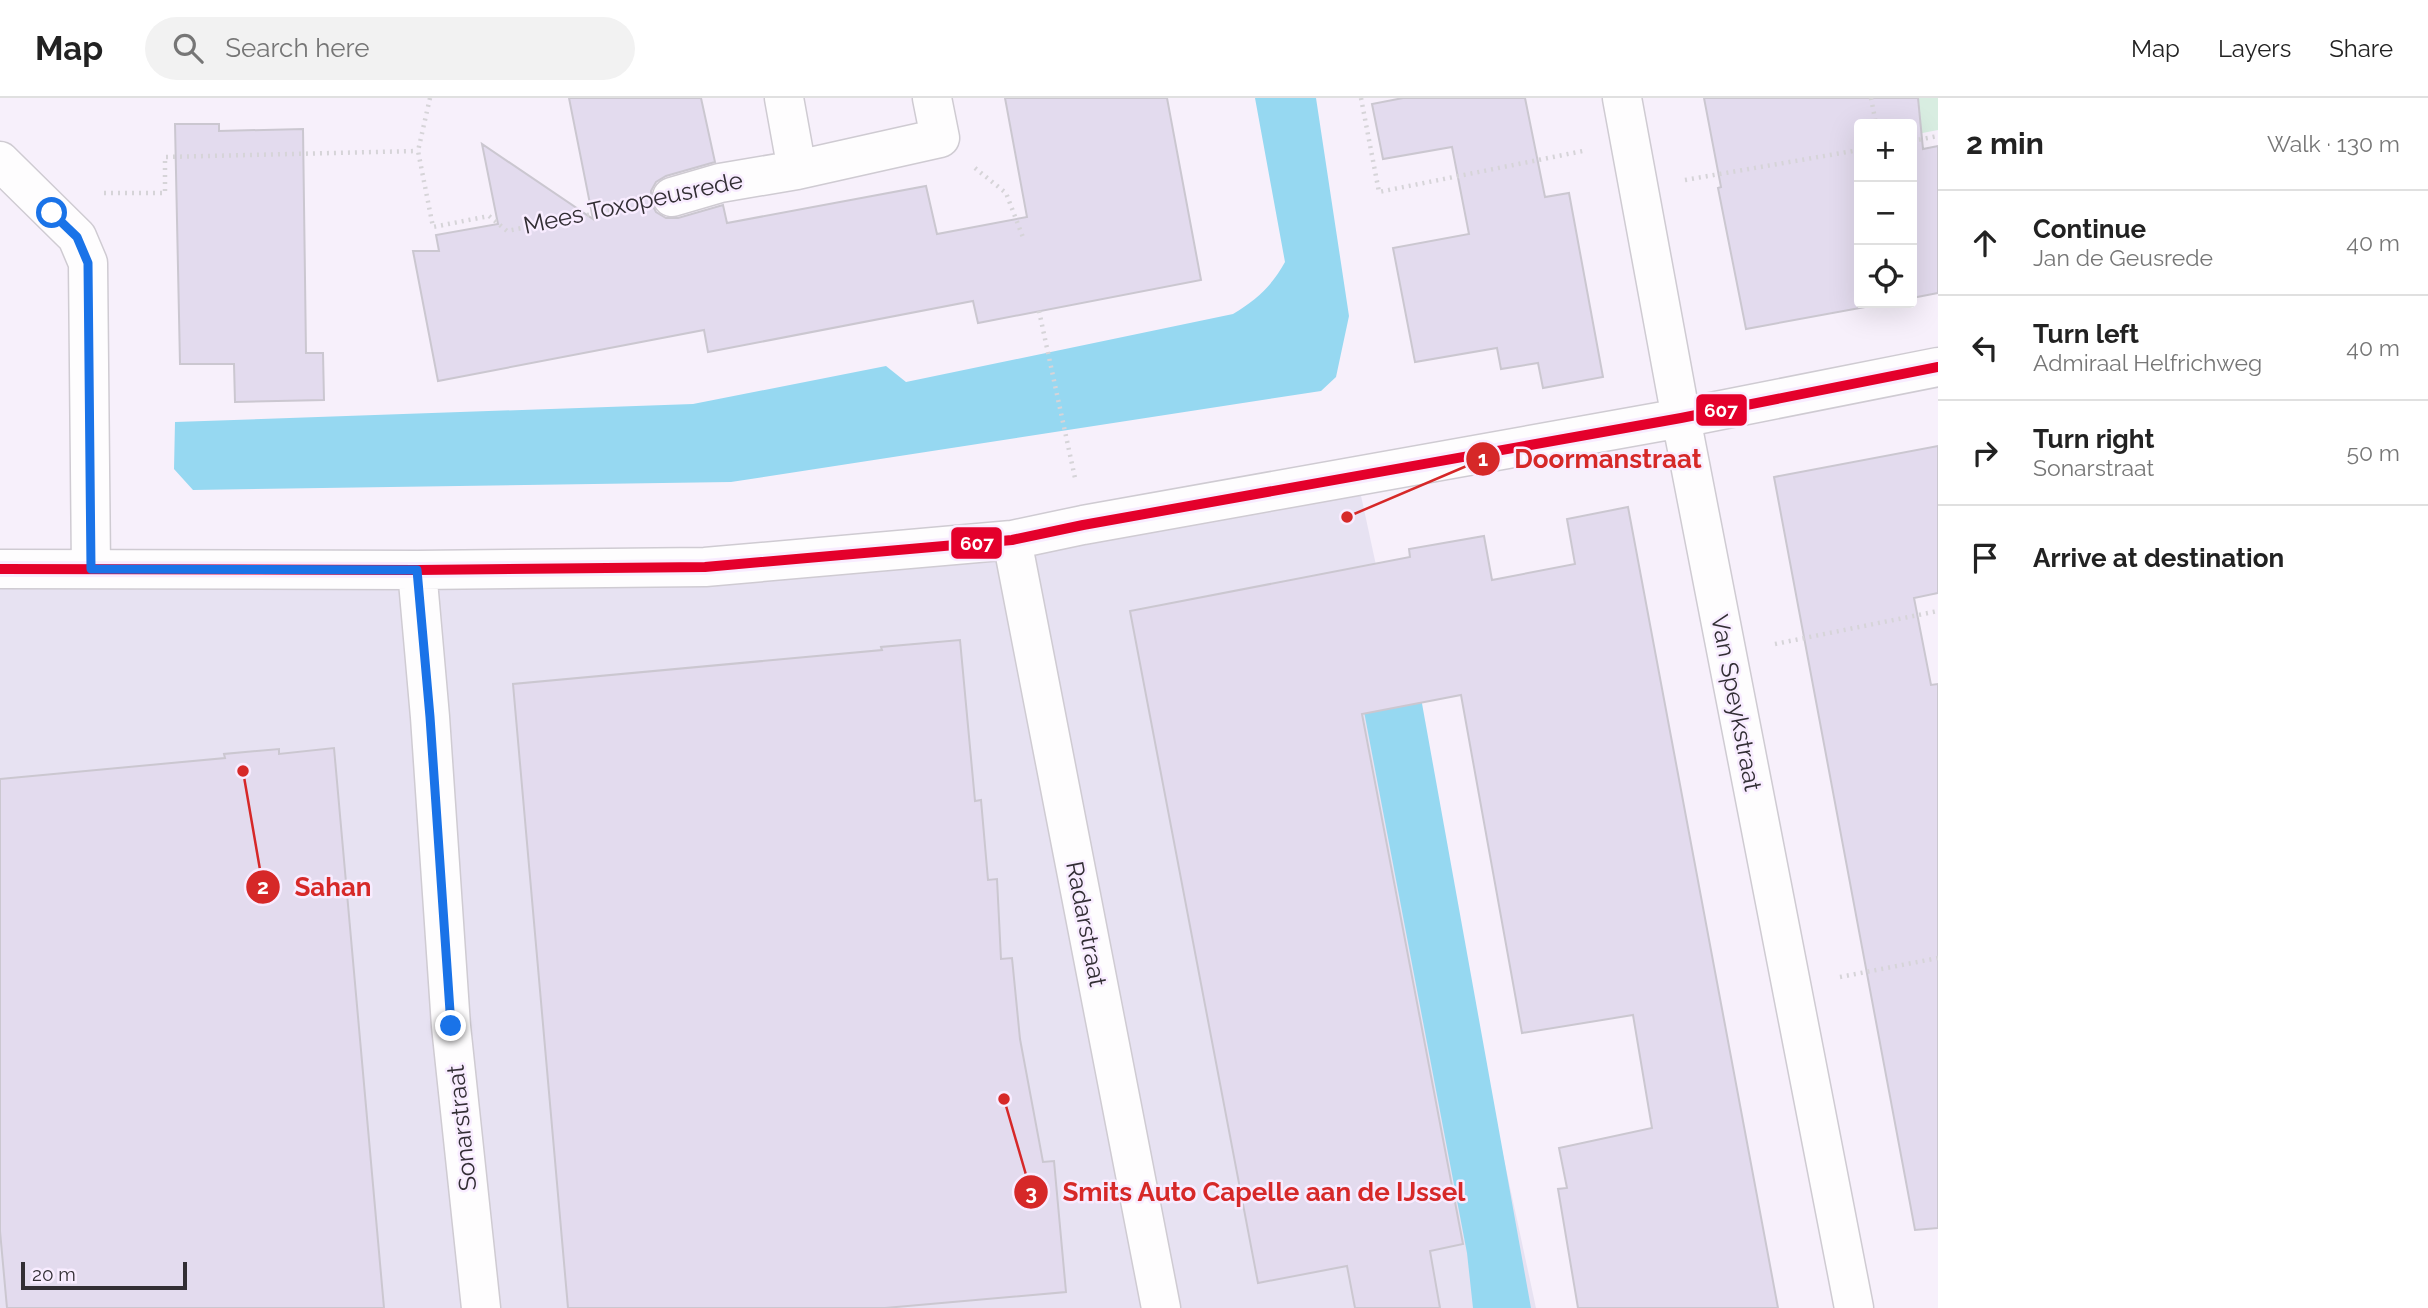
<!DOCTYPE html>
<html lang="en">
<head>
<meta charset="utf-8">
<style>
	:root { --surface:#fff; --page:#f2f2f2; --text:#222; --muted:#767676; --line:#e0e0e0 }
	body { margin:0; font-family:Raleway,sans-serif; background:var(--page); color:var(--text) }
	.controls { position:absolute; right:21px; top:21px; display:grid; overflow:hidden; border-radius:7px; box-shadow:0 7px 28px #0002 }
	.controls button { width:63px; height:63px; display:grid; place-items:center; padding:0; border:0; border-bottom:2px solid var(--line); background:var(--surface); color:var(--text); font:35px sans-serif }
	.scale { position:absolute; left:21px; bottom:18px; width:166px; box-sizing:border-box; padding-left:7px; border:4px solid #322e34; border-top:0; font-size:19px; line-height:24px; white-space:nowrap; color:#322e34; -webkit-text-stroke:5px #f8ecff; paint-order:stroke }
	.stop { position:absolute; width:21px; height:21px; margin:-16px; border:5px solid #1a73e8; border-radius:50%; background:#fff }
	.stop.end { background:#1a73e8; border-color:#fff; box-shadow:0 2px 7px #0008 }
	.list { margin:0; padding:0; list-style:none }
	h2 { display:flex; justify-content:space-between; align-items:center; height:91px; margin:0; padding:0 28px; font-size:30px }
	h2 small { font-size:23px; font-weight:400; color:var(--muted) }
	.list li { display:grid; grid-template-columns:46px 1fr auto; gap:21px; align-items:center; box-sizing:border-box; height:105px; padding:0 28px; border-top:2px solid var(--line) }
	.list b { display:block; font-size:26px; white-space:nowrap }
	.list p { margin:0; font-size:23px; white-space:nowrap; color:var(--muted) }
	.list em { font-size:23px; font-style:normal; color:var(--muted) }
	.icon { flex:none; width:38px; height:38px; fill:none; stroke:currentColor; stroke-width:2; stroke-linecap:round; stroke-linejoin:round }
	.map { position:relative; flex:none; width:1938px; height:1210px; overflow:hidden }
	header { display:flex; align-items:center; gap:42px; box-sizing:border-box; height:98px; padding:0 35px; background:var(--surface); border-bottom:2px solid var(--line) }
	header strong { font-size:33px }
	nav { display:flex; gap:38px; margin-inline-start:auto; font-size:24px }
	.search { width:490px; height:63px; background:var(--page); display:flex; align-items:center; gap:18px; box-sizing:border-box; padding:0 24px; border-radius:38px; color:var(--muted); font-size:26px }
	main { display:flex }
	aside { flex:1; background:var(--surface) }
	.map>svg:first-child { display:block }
	.industrial { fill:#e7e2f2 }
	.green { fill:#d8ede1 }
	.water { fill:#96d8f1 }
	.building { fill:#e3dbee; stroke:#cbc7d0; stroke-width:2 }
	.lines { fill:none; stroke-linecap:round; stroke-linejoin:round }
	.minor-casing { stroke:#cfcbd2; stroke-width:41 }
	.path { stroke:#d6d4d8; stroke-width:4.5; stroke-dasharray:2 5; stroke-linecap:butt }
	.minor { stroke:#fefdfe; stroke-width:38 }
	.bus-1-casing { stroke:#f8ecff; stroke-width:16 }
	.bus-1 { stroke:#e4002b; stroke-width:10 }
	.route { stroke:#1a73e8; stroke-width:9 }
	.labels { text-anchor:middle; stroke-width:5; stroke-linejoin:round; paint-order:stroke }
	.street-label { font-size:24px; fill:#322e34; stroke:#f8ecff }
	.leader { fill:none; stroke:#d62828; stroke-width:2.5 }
	.callout-dot { fill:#d62828; stroke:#f8ecff; stroke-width:2.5 }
	.mark-label { font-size:21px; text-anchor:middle; font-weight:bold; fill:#fff }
	.callout-label { font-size:26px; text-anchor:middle; font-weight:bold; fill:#d62828; stroke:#f8ecff; stroke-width:5; stroke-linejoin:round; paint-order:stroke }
	.line-badge { stroke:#f8ecff; stroke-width:2.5 }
	.badge-label { font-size:19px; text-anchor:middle; font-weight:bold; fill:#fff }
</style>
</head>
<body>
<header>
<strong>Map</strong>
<div class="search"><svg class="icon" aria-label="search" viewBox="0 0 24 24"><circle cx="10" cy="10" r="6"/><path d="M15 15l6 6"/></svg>Search here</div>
<nav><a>Map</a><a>Layers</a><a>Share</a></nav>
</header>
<main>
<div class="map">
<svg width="1938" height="1210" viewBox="0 0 1938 1210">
	<rect width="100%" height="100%" fill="#f7f0fb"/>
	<path class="industrial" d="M1357,379l179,831h-1536v-738l754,-8z"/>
	<path class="green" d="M1879,0h59v32l-26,5v-11h-28z"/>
	<path class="water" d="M1255,0h61l33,218 -13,61 -15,14 -590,91 -538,8 -19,-21 1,-47 518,-18 193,-38 20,16 327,-68c23,-14 39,-28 52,-52z
		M1401,489l130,721h-58l-6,-55 -124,-652z"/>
	<path class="building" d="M569,0h132l14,64 -49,14 -10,6 -5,9v11l5,10 10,6h12l45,-13 4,18 199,-37 11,48 90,-17 -22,-119h162l34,182 -223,43 -5,-22 -265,51 -4,-22 -266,51 -25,-130h26l-3,-16 62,-11 -16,-80 111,75z
		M1403,0h122l20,99 24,-4 34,184 -60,11 -5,-25 -37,6 -4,-21 -82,14 -22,-114 76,-14 -17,-87 -69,12 -11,-55z
		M1704,0h214l5,51 15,-3v147l-26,5v-174h-53v179h28l-141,26 -28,-141 3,-1z
		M175,26h44v7l84,-2 3,224h17l1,47 -89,2 -1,-38h-54z
		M1938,348v147l-24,5 17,87 7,-1v544l-23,2 -141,-753z
		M1628,409l150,801h-200l-20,-119 9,-1 -8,-40 93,-20 -19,-113 -111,18 -61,-338 -99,19 101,530 -33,7 10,57h-85l-8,-42 -89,17 -128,-672 280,-54 -1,-8 75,-13 8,44 83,-16 -8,-45z
		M960,542l15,161 6,-1 7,80 9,-1 4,80 11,-1 8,81 23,123 11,-1 12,131 -181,16h-317l-55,-624 369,-34 -1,-3z
		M334,650l50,560h-377l-7,-77v-452l225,-21 -1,-4 55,-5v5z"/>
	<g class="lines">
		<g class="minor-casing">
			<path id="minor" d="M784,0l13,72
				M1622,0l59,320 173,890
				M0,63l77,76 11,26 3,306
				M672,99l48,-14 77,-13 143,-32 -8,-40
				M1012,442l149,768
				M0,471l417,1 288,-3 307,-27 71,-15 598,-107 257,-51
				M417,472l13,147 21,309 30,282"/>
		</g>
		<path class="path" d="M430,0l-12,53 15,76 56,-11 18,15 120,-24
			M1361,0l18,94 204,-41
			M1871,0l5,26
			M1912,43l26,-5
			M975,70l31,25 18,47
			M1685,82l174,-30
			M104,95h61v-36l253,-6
			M1039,213l36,167
			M1775,546l163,-33
			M1840,879l98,-19"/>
		<use href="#minor" class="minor"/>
		<g class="bus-1-casing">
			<path id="bus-1" d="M0,471l417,1 288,-3 307,-27 71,-15 598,-107 257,-51"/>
		</g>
		<use href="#bus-1" class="bus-1"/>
	</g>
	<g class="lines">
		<path class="route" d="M52,115l25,24 11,26 3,306 326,1 13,147 21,309"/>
	</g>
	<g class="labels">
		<g class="street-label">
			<text transform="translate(633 105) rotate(-12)" y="8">Mees Toxopeusrede</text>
			<text transform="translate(1736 605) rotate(79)" y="8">Van Speykstraat</text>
			<text transform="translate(1086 826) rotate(79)" y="8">Radarstraat</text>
			<text transform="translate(462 1030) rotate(-96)" y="8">Sonarstraat</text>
		</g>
	</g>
	<path class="leader" d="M1347 419L1483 361M243 673L263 789M1004 1001L1031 1094"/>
	<g class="callout-dot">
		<circle cx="1347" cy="419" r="7"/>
		<circle cx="243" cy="673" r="7"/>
		<circle cx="1004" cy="1001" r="7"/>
		<circle cx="1483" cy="361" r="18"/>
		<circle cx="263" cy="789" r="18"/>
		<circle cx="1031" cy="1094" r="18"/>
	</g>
	<g class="mark-label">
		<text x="1483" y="368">1</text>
		<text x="263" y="796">2</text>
		<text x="1031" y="1102">3</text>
	</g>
	<g class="callout-label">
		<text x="1608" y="370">Doormanstraat</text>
		<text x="333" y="798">Sahan</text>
		<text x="1264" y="1103">Smits Auto Capelle aan de IJssel</text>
	</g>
	<g class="line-badge">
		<rect x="1695" y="295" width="53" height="34" rx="7" fill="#e4002b"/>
		<rect x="950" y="428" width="53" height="34" rx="7" fill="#e4002b"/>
	</g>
	<g class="badge-label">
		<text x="1721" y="319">607</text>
		<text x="977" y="452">607</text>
	</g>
</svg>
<div class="controls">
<button>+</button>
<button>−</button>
<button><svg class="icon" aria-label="locate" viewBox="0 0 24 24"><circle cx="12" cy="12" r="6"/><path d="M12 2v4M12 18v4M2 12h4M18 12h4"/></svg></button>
</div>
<div class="scale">20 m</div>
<div class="stop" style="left:52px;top:115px"></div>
<div class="stop end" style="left:451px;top:928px"></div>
</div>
<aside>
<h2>2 min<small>Walk · 130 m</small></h2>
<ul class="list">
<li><svg class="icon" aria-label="ahead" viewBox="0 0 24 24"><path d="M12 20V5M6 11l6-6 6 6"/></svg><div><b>Continue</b><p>Jan de Geusrede</p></div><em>40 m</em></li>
<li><svg class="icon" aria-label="left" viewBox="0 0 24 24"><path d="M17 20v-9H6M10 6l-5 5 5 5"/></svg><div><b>Turn left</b><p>Admiraal Helfrichweg</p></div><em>40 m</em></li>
<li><svg class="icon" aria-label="right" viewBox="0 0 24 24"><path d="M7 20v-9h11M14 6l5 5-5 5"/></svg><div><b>Turn right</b><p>Sonarstraat</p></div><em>50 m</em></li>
<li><svg class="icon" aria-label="arrive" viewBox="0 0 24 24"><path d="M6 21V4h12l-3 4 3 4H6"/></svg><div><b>Arrive at destination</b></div></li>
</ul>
</aside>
</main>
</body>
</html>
